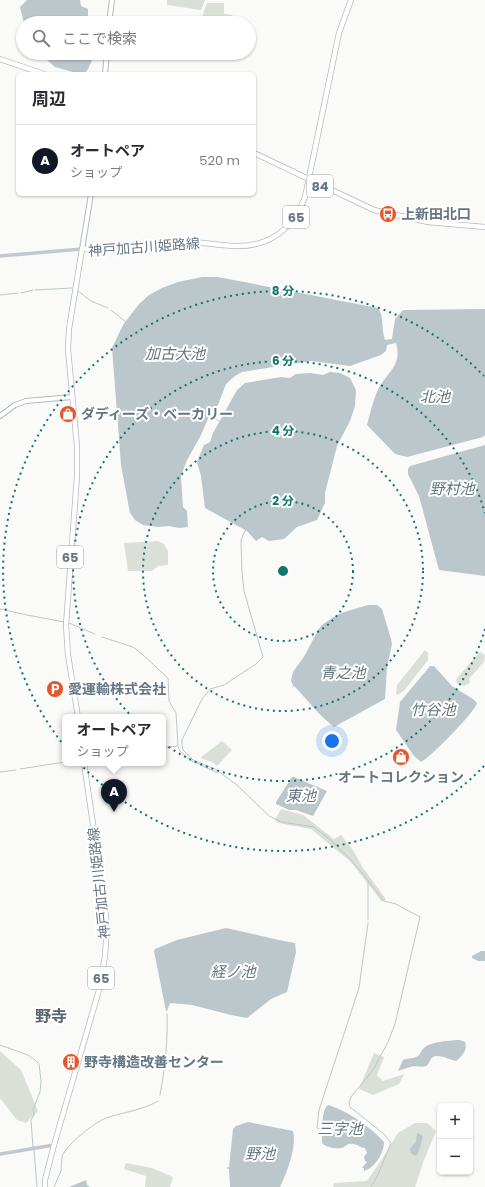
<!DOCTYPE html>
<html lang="ja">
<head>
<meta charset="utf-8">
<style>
	:root { --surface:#fff; --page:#f2f2f3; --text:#2b2b33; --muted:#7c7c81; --line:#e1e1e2; --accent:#111827 }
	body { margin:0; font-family:Poppins,"Noto Sans JP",sans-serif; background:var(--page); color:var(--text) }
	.controls { position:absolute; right:12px; bottom:12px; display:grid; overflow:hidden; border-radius:6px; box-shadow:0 1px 3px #0004 }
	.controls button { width:36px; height:36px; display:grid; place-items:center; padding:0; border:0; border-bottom:1px solid var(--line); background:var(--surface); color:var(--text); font:20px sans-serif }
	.you { position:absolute; left:332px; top:741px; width:14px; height:14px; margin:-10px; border:3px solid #fff; border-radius:50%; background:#1a73e8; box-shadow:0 0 0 6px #1a73e833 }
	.badge { display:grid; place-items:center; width:26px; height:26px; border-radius:50%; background:var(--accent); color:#fff; font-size:13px; font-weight:700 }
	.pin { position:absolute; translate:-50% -33px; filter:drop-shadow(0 1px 2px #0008) }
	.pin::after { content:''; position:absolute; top:21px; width:14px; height:12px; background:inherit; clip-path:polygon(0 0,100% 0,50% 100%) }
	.popup { position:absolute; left:62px; top:714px; width:104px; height:52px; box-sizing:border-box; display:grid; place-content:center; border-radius:6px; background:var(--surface); filter:drop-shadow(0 1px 3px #0005); font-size:13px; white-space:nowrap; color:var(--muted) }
	.popup b { font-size:15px; color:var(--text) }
	.popup::after { content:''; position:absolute; left:50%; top:100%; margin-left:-8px; border:8px solid transparent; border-top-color:var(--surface) }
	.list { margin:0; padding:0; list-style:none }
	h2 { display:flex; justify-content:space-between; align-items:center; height:52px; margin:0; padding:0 16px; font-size:17px }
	h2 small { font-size:13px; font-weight:400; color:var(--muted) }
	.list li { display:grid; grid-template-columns:26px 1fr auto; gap:12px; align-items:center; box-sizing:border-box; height:72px; padding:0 16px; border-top:1px solid var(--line) }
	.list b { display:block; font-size:15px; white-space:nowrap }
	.list p { margin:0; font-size:13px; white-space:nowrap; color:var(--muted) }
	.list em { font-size:13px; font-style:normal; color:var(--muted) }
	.icon { flex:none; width:22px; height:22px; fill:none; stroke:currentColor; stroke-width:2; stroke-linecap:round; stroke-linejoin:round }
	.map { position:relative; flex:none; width:485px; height:1187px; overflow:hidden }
	.search { position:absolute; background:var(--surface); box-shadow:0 1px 3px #0004; left:16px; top:16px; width:240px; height:44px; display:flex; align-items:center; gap:10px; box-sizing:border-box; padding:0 14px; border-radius:22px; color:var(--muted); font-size:15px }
	.panel { position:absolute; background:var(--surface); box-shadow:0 1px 3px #0004; left:16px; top:72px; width:240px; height:124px; border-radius:6px }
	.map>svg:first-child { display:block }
	.green { fill:#dadfd7 }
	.water { fill:#bbc7cb }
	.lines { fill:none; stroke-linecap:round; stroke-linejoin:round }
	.stream { stroke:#bbc7cb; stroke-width:1 }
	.secondary-casing { stroke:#b3babf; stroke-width:6 }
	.primary-casing { stroke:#b5babe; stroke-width:6 }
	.tertiary { stroke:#c3c8cc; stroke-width:3.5 }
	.secondary { stroke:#fff; stroke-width:4 }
	.primary { stroke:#fff; stroke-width:4.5 }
	.ring { fill:none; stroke:#0f766e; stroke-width:2; stroke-dasharray:2 4 }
	.labels { text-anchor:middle; stroke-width:4; stroke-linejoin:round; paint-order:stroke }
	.shield { fill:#fff; stroke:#939fa8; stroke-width:1 }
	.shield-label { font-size:13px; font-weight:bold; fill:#657683 }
	.poi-label { font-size:14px; font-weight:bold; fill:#657683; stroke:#fff; text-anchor:start }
	.street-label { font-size:14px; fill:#657683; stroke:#fff }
	.water-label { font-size:15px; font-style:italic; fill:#60757c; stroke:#fff }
	.quarter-label { font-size:16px; font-weight:bold; fill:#57646e; stroke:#fff }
	.centre { fill:#0f766e; stroke:#fff; stroke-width:2 }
	.ring-label { font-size:12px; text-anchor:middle; font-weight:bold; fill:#0f766e; stroke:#fff; stroke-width:4; stroke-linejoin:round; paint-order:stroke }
</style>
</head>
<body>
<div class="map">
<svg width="485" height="1187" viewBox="0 0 485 1187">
	<rect width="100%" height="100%" fill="#fafaf8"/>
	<path class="green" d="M167,0h38l-4,10 -34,-5z
		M207,3h17v11l8,1v8h-32z
		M158,541l6,3 4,7v14l-10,1 -6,5h-24l-4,-28z
		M425,650l3,3v7l-24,31 -7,4 -1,-1 1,-9z
		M480,652l5,3 -1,7 -15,17 1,4 -6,3 -7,-2 -1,-4 1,-2z
		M222,741l10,9 -15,16 -5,-4 -12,-4z
		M281,809l22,6 31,24 7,-4 12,15 10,18 23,31 -4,3 -31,-40 -40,-33 -33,-6 -3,-3z
		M0,1051l21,19 17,41 -12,12 -9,-3 -17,-22z
		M374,1053l10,4 -7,18 6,6 21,-7 -5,10 -26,11 -14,-6z
		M415,1123h12l9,8 -12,29 -9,27h-82l1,-4 33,-2 15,-22 16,-26z
		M126,1163l26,5 21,9 -3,10h-25l1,-11 -22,-7z"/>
	<path class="water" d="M27,0h53l1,6 7,3v14h-64l-4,-16z
		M36,53h52l5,5 -5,11 -4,5h-11v-2l-18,-5 -15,-13z
		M202,277h16l160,31c6,7 3,22 7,32l7,-1 3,-20 8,-9 82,-1v126l-2,2 -76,20 -12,-3 -28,-29c3,-11 7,-29 13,-39 10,-16 22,-22 16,-43l-9,2 -1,6 -5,4 -31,11 -39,-5 -69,11 -7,4 -9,8 -8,21 -7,7 -11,25 -13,23 -6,16 2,31 4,4 1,16 -9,1 -10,-2 -11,1 -15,-2 -8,-5 -5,-7 -9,-48 -9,-117 11,-23 16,-21 10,-9 13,-7 16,-6z
		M330,372l10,1 10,5 6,12 -1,16 -5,15 -13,25 -12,47v10l-8,17 -20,7 -13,12 -15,2 -7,-4 -6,4 -9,-10 -42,-23 -4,-32 -4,-14 7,-17 6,-3 3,-9 24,-43 8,-7 36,-6 9,1 6,-4 14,-1 13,2z
		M485,445v131l-46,-6 -20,-74 -11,-22v-5l2,-3z
		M368,605h9l5,4 9,30 1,5 -5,23 -2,32 -51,28c-16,-12 -26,-27 -40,-41l-2,2 1,-3 -2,-4 2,-9 12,-17 13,-25 4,-5 10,-7 9,-5z
		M430,666h4l18,20 21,13 4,4c-1,8 -47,55 -56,59l-7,-6 -18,-26 4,-28z
		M292,777h2l33,14 -14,25 -17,-6h-7l-13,-6v-2z
		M226,928l53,12 16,3 1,9 -9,40 -16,7 -24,19 -16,-3 -39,-10 -22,-2 -3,8h-1l-12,-60 1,-2 22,-9z
		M481,951h4v10h-7l-6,-3v-2z
		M460,1040l5,2c3,8 -3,14 -9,19 -6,-1 -12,-5 -19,-5 -8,0 -6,7 -11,10 -5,2 -11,-1 -16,1 -4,1 -8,3 -12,4l5,-11c4,-2 9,-1 13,-3 5,-2 4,-6 8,-9 5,-6 28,-8 36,-8z
		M328,1105c18,5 43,22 56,37 0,11 -9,26 -20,29v-3h-2l5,-6 -2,-1 -1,-4 3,-4 -2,-5c-5,0 -7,-4 -12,-4 -5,-1 -6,1 -9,3 -6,3 -17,1 -22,-4 0,-9 -1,-33 6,-38z
		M248,1122l45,9c4,16 -6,41 -13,56h-50l-1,-18 -3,-1 3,-1 4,-38 3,-3z
		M418,1133l5,3 -5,18 -3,2 -4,-3 -1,-5 6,-6 1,-8z
		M86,1180l1,5 3,2h-21z"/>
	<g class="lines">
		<path class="stream" d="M35,290l37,-2
			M78,291l13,10 17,7
			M21,293l12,-3
			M0,295l18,-2
			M111,310l15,12
			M210,415l10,7
			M246,529l-5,11 1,32 2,19 19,66 -7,7 -32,21 -14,4 -8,10 -20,41v5l1,5 10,10 22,9 22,16 32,31 13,6 32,5 19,15 17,17 14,16 20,26 12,3 24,13 -25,107 -7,18 -15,28 -22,27 -2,5 1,5 34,27 7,9 -14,34 -6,10
			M0,609l27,6 37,7
			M69,623l26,11
			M102,637l31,10 9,7 26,24 1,23 7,12 2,33 2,5 10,9 28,13
			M163,748l14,-2
			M20,769l45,-7
			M0,772l16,-2
			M368,920v-39
			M0,1045l28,10 7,5 4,4 2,17 -1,11 -7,18 1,5 -3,5 2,27
			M160,1095c5,-27 8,-53 7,-81
			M323,1130l-6,-2 2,-18 40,-122 9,-65
			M34,1150l3,37
			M54,1187l7,-16 1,-15 3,-5c7,-10 32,-31 44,-34 16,-5 34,-7 49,-16"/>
		<g class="secondary-casing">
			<path id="secondary" d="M109,23l3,-23
				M105,74l2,-21
				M82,249l9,-55
				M0,416l15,-11 11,-4 46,-4"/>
		</g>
		<g class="primary-casing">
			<path id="primary" d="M0,59l44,15
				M254,153l120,57 54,12 57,5
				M78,717l-10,-62 -2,-30 11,-149v-30l-9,-97 1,-20 13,-80c33,-2 67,-7 101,-7 18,-1 37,4 55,4 34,0 55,-18 67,-49l34,-164 12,-33
				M45,1187v-7l9,-35 45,-155 6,-34 2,-30 -3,-27 -20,-136"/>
		</g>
		<path class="tertiary" d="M0,256l82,-7
			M0,1154l54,-9"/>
		<use href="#secondary" class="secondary"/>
		<use href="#primary" class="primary"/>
	</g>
	<g class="ring">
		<circle cx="283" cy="571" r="70"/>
		<circle cx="283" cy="571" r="140"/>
		<path d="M485 629A210 210 0 1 1 485 513"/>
		<path d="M484 766A280 280 0 1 1 484 376"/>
	</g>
	<defs>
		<g id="bus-disc" transform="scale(0.9)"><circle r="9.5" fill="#e4572e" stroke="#fff"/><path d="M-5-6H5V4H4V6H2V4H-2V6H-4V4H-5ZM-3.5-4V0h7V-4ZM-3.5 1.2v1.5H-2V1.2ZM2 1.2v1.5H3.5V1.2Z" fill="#fff"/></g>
		<g id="shop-disc" transform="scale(0.9)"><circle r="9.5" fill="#e4572e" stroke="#fff"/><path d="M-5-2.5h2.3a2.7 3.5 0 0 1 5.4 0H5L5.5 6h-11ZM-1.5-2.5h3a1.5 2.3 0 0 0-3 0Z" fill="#fff"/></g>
		<g id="parking-disc" transform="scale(0.9)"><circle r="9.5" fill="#e4572e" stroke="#fff"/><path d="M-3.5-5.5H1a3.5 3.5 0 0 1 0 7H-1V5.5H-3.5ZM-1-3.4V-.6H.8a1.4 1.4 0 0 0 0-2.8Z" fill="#fff"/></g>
		<g id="building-disc" transform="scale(0.9)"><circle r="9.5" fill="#e4572e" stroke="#fff"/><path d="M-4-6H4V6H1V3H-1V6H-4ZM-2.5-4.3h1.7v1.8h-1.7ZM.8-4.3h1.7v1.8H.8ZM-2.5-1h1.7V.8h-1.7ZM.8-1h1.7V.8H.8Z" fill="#fff"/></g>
	</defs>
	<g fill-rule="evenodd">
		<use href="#bus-disc" x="388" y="214"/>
		<use href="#shop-disc" x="68" y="414"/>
		<use href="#parking-disc" x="55" y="689"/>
		<use href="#shop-disc" x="401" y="757"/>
		<use href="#building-disc" x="71" y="1062"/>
	</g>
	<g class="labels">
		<g class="shield">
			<rect x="307" y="175" width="26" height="22" rx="3"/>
			<rect x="283" y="206" width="26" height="22" rx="3"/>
			<rect x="57" y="546" width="26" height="22" rx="3"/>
			<rect x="88" y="967" width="26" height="22" rx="3"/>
		</g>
		<g class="shield-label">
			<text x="320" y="191">84</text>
			<text x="296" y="222">65</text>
			<text x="70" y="562">65</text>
			<text x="101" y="983">65</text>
		</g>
		<g class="poi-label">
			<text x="401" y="219">上新田北口</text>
			<text x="81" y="419">ダディーズ・ベーカリー</text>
			<text x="68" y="694">愛運輸株式会社</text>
			<text x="401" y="782" text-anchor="middle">オートコレクション</text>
			<text x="84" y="1067">野寺構造改善センター</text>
		</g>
		<g class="street-label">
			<text transform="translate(144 247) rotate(-4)" y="5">神戸加古川姫路線</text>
			<text transform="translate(99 883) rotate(-96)" y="5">神戸加古川姫路線</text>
		</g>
		<g class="water-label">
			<text x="175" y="359">加古大池</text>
			<text x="435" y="402">北池</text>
			<text x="452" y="494">野村池</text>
			<text x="343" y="678">青之池</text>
			<text x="433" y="715">竹谷池</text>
			<text x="301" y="801">東池</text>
			<text x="233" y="977">経ノ池</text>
			<text x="340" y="1134">三字池</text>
			<text x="260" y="1159">野池</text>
		</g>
		<g class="quarter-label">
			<text x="51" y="1022">野寺</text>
		</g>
	</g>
	<circle cx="283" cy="571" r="6" class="centre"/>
	<g class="ring-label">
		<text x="283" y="295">8 分</text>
		<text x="283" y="365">6 分</text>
		<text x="283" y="435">4 分</text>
		<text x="283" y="505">2 分</text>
	</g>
</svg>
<div class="controls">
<button>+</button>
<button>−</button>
</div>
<div class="you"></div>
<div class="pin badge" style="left:114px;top:812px">A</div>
<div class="popup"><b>オートペア</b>ショップ</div>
<div class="search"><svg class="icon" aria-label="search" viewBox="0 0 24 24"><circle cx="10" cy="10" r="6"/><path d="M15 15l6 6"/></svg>ここで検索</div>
<section class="panel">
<h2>周辺<small></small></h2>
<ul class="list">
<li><span class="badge">A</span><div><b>オートペア</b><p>ショップ</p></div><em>520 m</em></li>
</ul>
</section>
</div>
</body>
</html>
